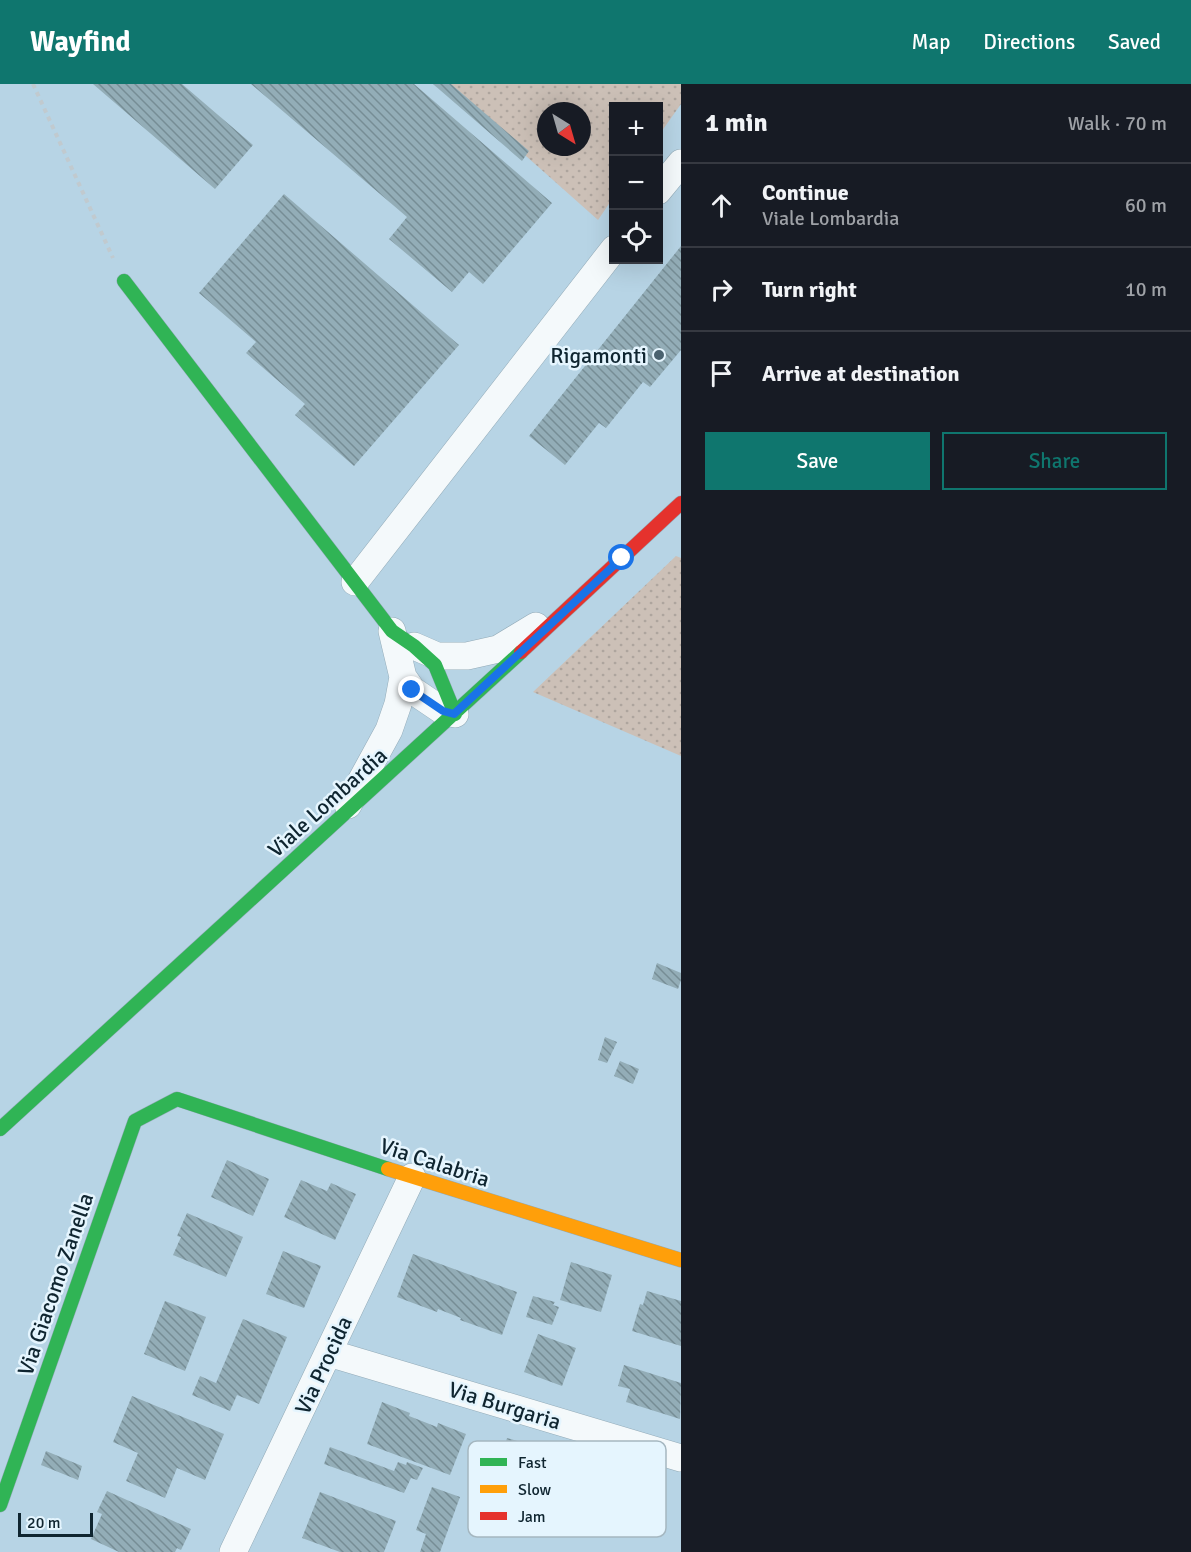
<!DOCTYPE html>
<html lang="en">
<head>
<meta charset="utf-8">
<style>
	:root { --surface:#171b24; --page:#20242c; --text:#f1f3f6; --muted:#9ea1a6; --line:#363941; --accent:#0f766e }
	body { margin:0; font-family:Signika,sans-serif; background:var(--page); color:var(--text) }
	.controls { position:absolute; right:18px; top:18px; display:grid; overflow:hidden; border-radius:0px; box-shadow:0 6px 24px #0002 }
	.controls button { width:54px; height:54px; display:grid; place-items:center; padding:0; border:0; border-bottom:2px solid var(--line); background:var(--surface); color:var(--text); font:30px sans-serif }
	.compass { position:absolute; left:537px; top:18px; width:54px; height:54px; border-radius:50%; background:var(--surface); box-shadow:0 6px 24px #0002; rotate:143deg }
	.scale { position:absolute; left:18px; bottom:15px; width:75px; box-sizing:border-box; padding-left:6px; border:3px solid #0f2530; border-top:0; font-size:16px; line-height:21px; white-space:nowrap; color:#0f2530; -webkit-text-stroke:4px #e5f5fe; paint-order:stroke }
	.stop { position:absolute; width:18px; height:18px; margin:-14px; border:4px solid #1a73e8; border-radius:50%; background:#fff }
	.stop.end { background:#1a73e8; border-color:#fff; box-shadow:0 2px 6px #0008 }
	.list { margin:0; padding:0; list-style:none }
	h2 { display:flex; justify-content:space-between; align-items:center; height:78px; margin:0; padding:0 24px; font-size:26px }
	h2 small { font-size:20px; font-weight:400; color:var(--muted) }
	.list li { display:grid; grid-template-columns:39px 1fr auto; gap:18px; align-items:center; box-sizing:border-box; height:84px; padding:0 24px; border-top:2px solid var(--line) }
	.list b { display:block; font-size:22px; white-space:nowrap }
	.list p { margin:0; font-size:20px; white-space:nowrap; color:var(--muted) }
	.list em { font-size:20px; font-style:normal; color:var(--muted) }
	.actions { display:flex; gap:12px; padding:18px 24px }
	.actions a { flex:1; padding:14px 0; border:2px solid var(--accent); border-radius:0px; text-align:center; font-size:21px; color:var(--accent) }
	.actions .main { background:var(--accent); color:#fff }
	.icon { flex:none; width:33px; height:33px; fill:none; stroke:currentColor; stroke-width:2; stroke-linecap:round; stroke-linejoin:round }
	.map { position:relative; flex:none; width:681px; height:1468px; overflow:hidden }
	header { display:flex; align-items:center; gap:36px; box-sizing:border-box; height:84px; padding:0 30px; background:var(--accent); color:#fff }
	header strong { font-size:28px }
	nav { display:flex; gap:33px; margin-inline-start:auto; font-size:21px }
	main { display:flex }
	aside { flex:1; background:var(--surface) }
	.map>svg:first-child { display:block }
	.grass { fill:url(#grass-dots); fill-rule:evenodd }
	.building { fill:url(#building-back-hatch) }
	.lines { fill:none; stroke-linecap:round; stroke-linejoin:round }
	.street-casing { stroke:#92aab7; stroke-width:28 }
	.fast-casing { stroke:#92aab7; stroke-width:15 }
	.slow-casing { stroke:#92aab7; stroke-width:15 }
	.jam-casing { stroke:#92aab7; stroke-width:15 }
	.path { stroke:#c1cacf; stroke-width:4; stroke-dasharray:4.5 4.5; stroke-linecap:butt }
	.street { stroke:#f4f9fb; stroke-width:27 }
	.fast { stroke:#30b455; stroke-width:14 }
	.slow { stroke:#ff9f0a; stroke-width:14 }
	.jam { stroke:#e5322d; stroke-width:14 }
	.route { stroke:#1a73e8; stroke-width:8 }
	.poi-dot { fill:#4a626f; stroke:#e5f5fe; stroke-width:2 }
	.labels { text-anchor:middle; stroke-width:5; stroke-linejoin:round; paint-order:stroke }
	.poi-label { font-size:22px; fill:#0f2530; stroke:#e5f5fe; text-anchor:end }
	.street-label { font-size:22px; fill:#0f2530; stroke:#e5f5fe }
	.key { fill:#e5f5fe; stroke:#a5b7c0; stroke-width:1.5 }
	.key-label { font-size:16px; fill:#0f2530 }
</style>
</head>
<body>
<header>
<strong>Wayfind</strong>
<nav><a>Map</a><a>Directions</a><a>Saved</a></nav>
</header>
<main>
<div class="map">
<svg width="681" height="1468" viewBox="0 0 681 1468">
	<defs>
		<pattern id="grass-dots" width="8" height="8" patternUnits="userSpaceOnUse" patternTransform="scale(1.5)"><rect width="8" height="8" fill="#ccc0b7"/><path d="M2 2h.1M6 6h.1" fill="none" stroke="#aea59e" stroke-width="1.8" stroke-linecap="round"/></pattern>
		<pattern id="building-back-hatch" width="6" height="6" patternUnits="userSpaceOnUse" patternTransform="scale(1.5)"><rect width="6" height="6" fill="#93adb7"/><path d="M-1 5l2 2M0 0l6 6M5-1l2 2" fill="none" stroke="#768d95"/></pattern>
	</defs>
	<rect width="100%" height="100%" fill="#b7d4e5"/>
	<path class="grass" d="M445,0h236v20l-22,31 -1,-29h-44l-1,92 -15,22zM546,27h36v36h-36z
		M676,472l5,2v198l-148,-64z"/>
	<path class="building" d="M93,0h89l71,61 -38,44z
		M251,0h163l138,119 -69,81 -14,-12 -17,20 -63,-53 18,-22z
		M433,0h18l78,67 -7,10z
		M284,110l175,151 -105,121 -59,-51 10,-11 -59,-51 10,-11 -57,-49z
		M681,162v104l-31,37 -7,-5 -37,46 -7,-5 -34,42 -36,-29z
		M657,879l24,10v7l-3,9 -26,-10z
		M605,953l12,5 -10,21 -9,-3z
		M620,977l19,8 -6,15 -19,-8z
		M227,1076l42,19 -16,37 -42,-19z
		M301,1096l26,11 4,-8 25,11 -21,46 -51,-23z
		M187,1129l56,24 -17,40 -53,-22 8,-18 -4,-1z
		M283,1167l38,15 -17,42 -38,-14z
		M413,1170l104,38 -15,43 -42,-15 1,-2 -23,-9 -1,3 -40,-15z
		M571,1178l41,13 -11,37 -41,-12z
		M647,1207l34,10v45l-49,-15 8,-27 3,1z
		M533,1212l22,6 -2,3 6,2 -7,18 -26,-8z
		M165,1217l41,16 -21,54 -41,-17z
		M243,1235l44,18 -28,67 -22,-9 -7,16 -38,-16 8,-19 16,7z
		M538,1250l38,14 -14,38 -38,-14z
		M624,1281l57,18 -1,36 -54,-17 4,-13 -12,-3z
		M132,1312l92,38 -19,46 -28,-12 -12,30 -39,-17 12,-28 -25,-11z
		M382,1318l28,11 -1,3 28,11 1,-4 28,11 -16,41 -83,-31z
		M507,1354l48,14 -12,40 -47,-14z
		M330,1363l64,24 4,-9 8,3 1,-3 16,6 -6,12 -6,-2 -7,15 -80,-29z
		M46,1367l36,15 -4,14 -37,-15z
		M432,1403l28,10 -20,55h-20l6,-18 -10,-4z
		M107,1407l84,38 -10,21 -4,-2 -2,4h-56l-28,-13 11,-25 -5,-2z
		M320,1408l76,29 -12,31h-44l-38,-14z"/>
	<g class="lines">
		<g class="street-casing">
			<path id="street" d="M658,107l23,-28
				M355,498l259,-333
				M414,562l23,10h30l31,-7 38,-23
				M403,593l9,13 31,21 12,3
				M348,721l41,-75 9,-26 5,-27 -11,-46
				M329,1269l352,105
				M233,1468l179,-375"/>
		</g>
		<g class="fast-casing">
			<path id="fast" d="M124,197l268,350 22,15 21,19 20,49
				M0,1045l521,-477
				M0,1421l135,-384 42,-22 211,70"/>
		</g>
		<g class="slow-casing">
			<path id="slow" d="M388,1085l293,91"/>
		</g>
		<g class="jam-casing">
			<path id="jam" d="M521,568l160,-149"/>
		</g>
		<path class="path" d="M33,0l80,174"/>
		<use href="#street" class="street"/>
		<use href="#fast" class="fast"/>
		<use href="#slow" class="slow"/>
		<use href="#jam" class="jam"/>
	</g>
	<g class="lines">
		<path class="route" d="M412,606l31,21 11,3 168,-156"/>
	</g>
	<circle class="poi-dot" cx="659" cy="271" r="6"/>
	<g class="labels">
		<g class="poi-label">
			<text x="647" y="279">Rigamonti</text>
		</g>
		<g class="street-label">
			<text transform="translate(327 718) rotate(-42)" y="8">Viale Lombardia</text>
			<text transform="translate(435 1078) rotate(18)" y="8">Via Calabria</text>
			<text transform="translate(55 1200) rotate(-71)" y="8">Via Giacomo Zanella</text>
			<text transform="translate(323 1281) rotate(-65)" y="8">Via Procida</text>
			<text transform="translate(505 1321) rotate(17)" y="8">Via Burgaria</text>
		</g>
	</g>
	<rect x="468" y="1357" width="198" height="96" rx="9" class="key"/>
	<rect x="480" y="1374" width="27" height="8" fill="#30b455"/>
	<rect x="480" y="1401" width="27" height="8" fill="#ff9f0a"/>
	<rect x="480" y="1428" width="27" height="8" fill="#e5322d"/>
	<g class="key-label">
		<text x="518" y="1384">Fast</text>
		<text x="518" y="1411">Slow</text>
		<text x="518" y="1438">Jam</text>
	</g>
</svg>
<div class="controls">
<button>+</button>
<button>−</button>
<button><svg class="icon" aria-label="locate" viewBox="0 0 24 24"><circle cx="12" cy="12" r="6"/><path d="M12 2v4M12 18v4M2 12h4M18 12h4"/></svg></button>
</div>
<svg class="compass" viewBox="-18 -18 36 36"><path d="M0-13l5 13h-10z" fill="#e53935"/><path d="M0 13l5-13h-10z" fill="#9ea1a6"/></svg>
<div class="scale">20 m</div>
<div class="stop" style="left:622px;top:474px"></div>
<div class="stop end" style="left:412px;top:606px"></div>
</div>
<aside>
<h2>1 min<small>Walk · 70 m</small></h2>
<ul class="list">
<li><svg class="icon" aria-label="ahead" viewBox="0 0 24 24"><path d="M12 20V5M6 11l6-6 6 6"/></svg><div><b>Continue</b><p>Viale Lombardia</p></div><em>60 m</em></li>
<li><svg class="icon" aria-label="right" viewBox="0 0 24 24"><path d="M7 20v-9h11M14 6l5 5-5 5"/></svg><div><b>Turn right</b></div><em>10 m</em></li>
<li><svg class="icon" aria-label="arrive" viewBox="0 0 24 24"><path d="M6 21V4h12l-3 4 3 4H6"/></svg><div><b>Arrive at destination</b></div></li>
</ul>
<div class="actions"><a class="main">Save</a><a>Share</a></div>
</aside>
</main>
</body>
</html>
